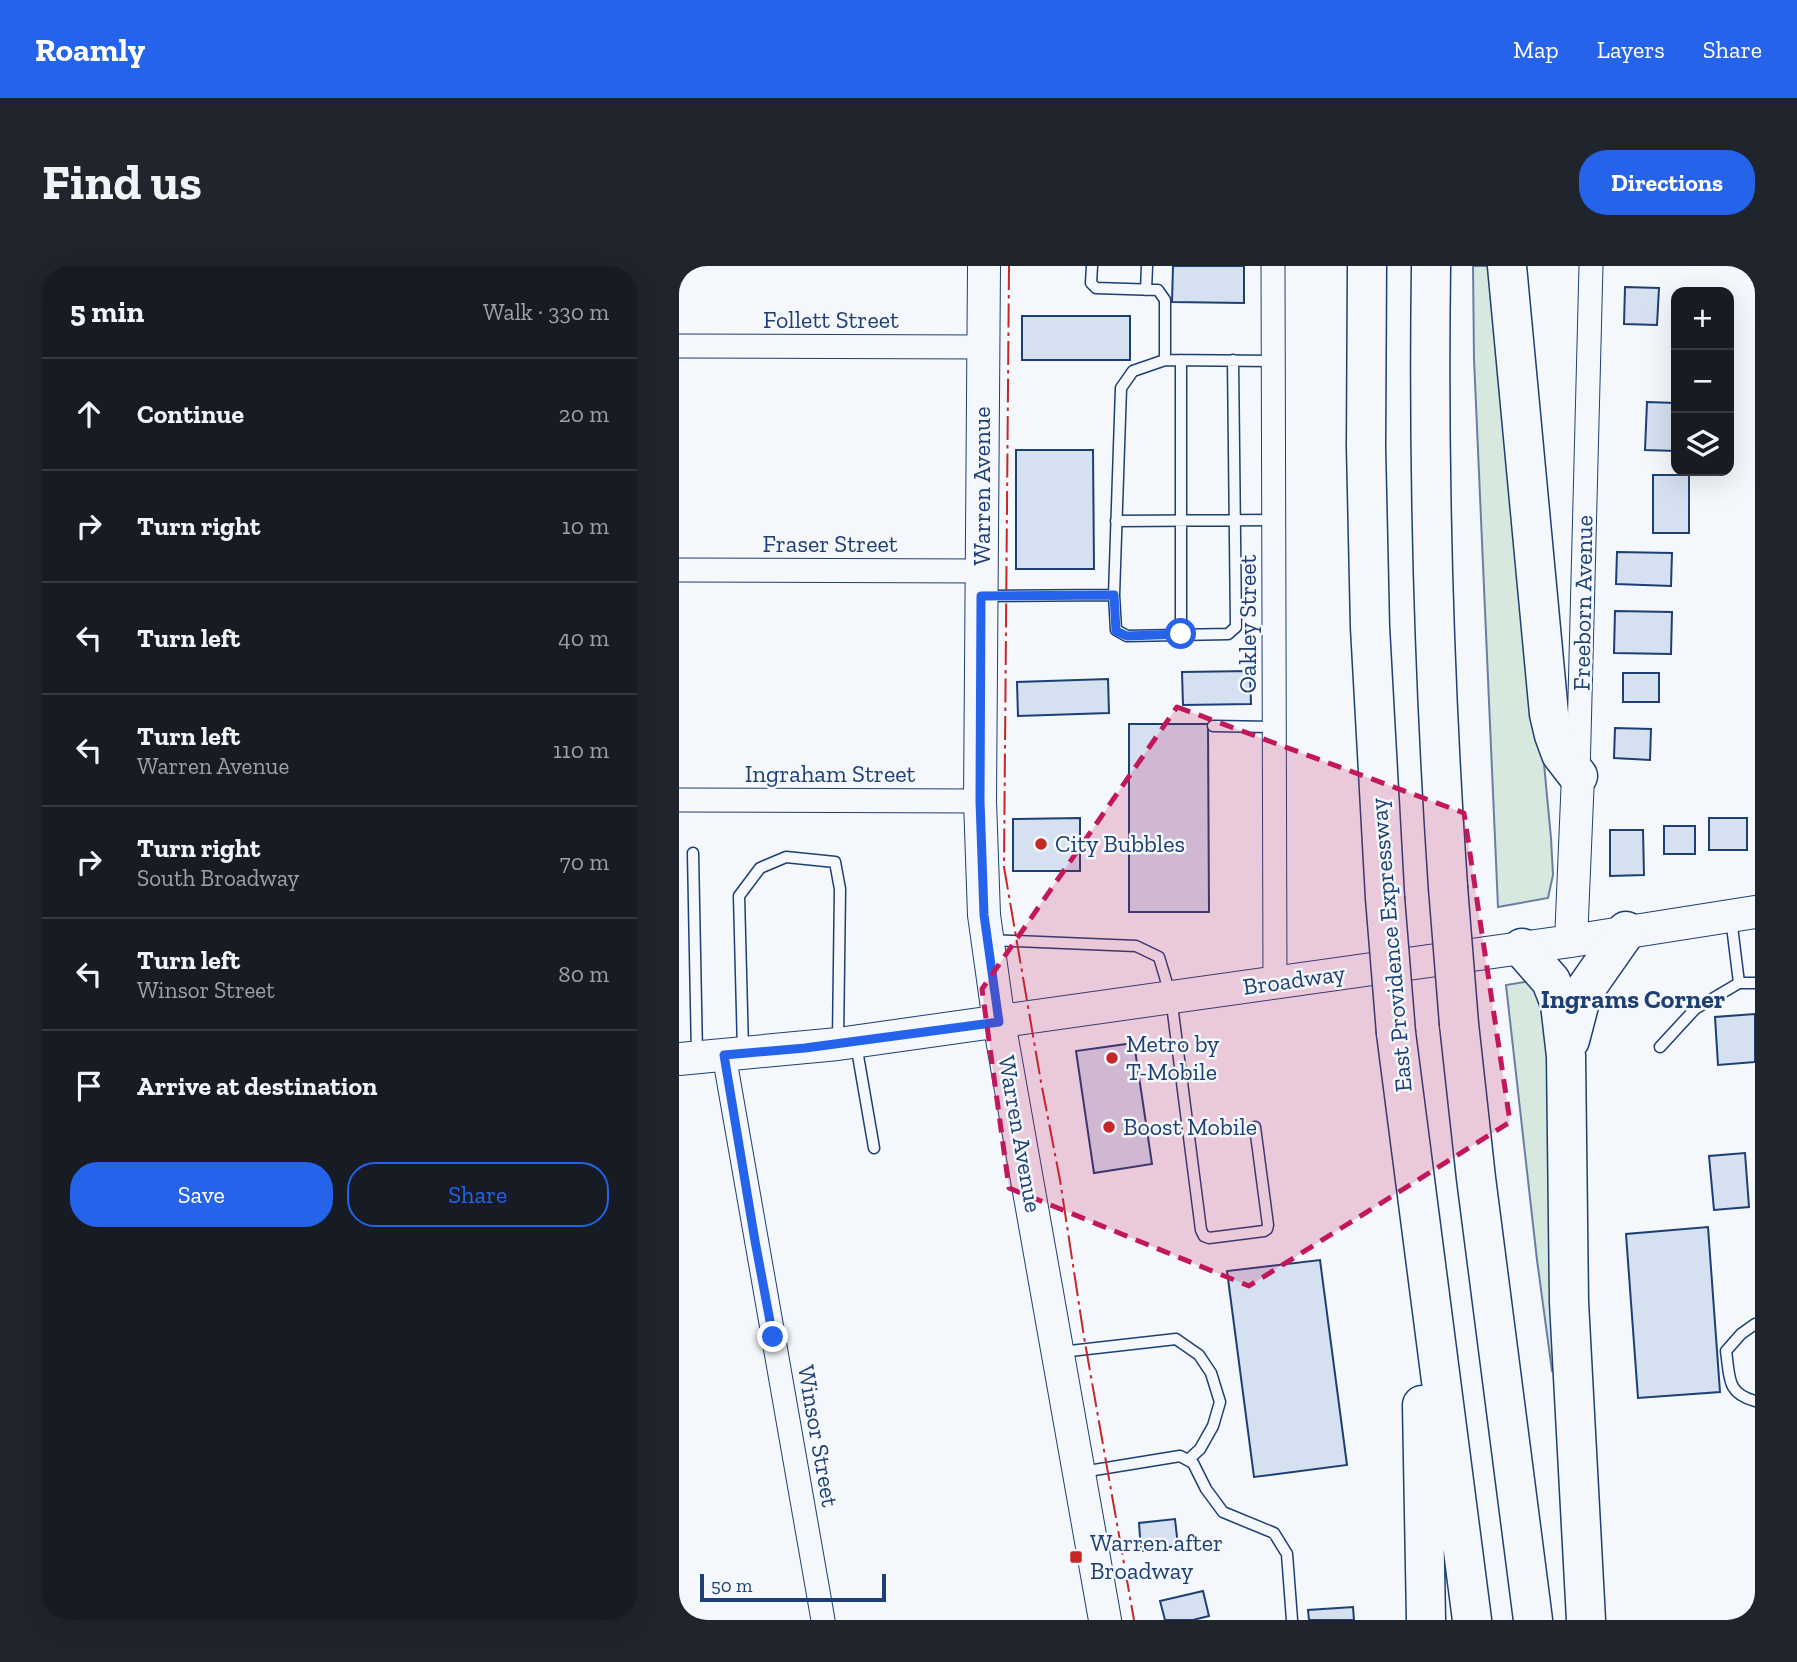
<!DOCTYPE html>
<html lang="en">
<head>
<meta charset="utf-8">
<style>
	:root { --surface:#171b24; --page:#20242c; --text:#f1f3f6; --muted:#9ea1a6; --line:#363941; --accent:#2563eb }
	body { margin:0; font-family:"Zilla Slab",serif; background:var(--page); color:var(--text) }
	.controls { position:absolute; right:21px; top:21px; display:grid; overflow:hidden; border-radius:14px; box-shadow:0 7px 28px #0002 }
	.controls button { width:63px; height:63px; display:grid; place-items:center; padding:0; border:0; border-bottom:2px solid var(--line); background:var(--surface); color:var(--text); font:35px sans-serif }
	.scale { position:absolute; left:21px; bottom:18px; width:186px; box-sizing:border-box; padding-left:7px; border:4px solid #1d3f73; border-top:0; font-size:19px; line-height:24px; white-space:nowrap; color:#1d3f73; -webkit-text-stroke:5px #f4f7fb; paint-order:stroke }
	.stop { position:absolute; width:21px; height:21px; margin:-16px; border:5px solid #2563eb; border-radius:50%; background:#fff }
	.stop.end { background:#2563eb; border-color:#fff; box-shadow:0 2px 7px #0008 }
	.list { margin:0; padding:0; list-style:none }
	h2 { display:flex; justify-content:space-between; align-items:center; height:91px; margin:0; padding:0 28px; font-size:30px }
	h2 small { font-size:23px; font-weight:400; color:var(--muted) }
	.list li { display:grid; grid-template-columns:46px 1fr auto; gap:21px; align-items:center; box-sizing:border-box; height:112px; padding:0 28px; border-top:2px solid var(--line) }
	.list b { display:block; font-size:26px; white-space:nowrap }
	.list p { margin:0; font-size:23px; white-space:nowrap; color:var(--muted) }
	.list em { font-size:23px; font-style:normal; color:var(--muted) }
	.actions { display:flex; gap:14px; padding:21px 28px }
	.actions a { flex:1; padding:16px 0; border:2px solid var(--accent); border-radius:28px; text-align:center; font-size:24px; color:var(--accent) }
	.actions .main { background:var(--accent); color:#fff }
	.icon { flex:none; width:38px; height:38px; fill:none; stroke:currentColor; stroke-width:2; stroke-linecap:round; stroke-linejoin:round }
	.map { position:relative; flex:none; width:1076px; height:1354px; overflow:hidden; border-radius:28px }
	header { display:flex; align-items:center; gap:42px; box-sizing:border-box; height:98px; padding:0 35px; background:var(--accent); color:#fff }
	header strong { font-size:33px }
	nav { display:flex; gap:38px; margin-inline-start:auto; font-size:24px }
	.intro { display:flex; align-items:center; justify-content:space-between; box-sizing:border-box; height:168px; padding:0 42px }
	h1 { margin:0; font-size:49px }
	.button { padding:18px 32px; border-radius:28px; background:var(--accent); color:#fff; font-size:24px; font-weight:700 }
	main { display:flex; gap:42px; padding:0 42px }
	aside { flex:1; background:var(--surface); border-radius:28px; box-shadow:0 7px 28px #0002 }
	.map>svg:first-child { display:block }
	.green { fill:#d7e8df; stroke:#687fa3; stroke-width:2 }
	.building { fill:#d5e0f0; stroke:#1d3f73; stroke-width:2 }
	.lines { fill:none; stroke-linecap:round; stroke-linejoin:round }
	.lane-casing { stroke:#1d3f73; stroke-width:13 }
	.street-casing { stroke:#1d3f73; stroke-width:25 }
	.secondary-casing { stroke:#1d3f73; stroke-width:34 }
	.highway-casing { stroke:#1d3f73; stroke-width:41 }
	.lane { stroke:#f4f7fb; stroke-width:10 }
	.street { stroke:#f4f7fb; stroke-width:23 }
	.secondary { stroke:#f4f7fb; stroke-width:32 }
	.highway { stroke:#f4f7fb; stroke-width:38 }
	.highway-bridge-casing { stroke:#1d3f73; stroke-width:41; stroke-linecap:butt }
	.highway-bridge { stroke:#f4f7fb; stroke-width:38 }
	.power { stroke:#c62828; stroke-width:2; stroke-dasharray:24 5 3.5 5; stroke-linecap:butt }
	.route { stroke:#2563eb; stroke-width:9 }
	.marked { fill:#c2185b; fill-opacity:0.2; stroke:#c2185b; stroke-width:5; stroke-dasharray:14 9; stroke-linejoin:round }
	.poi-dot { fill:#c62828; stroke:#f4f7fb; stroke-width:2.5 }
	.labels { text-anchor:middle; stroke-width:5; stroke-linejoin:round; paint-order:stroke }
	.street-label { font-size:24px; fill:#1d3f73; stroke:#f4f7fb }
	.poi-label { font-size:24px; fill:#1d3f73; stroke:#f4f7fb; text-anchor:start }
	.neighbourhood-label { font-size:26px; font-weight:bold; fill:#1d3f73; stroke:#f4f7fb }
</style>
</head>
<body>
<header>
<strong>Roamly</strong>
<nav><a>Map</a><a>Layers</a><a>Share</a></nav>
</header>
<div class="intro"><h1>Find us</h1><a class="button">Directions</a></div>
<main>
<aside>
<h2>5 min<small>Walk · 330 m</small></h2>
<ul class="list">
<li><svg class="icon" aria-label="ahead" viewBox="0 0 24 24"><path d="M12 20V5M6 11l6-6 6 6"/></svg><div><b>Continue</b></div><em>20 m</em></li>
<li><svg class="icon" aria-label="right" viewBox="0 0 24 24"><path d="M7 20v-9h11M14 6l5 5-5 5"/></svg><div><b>Turn right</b></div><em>10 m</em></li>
<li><svg class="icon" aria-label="left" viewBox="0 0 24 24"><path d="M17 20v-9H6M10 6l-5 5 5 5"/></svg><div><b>Turn left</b></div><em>40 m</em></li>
<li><svg class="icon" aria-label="left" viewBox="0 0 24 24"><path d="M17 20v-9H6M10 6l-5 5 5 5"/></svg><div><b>Turn left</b><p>Warren Avenue</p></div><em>110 m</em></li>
<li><svg class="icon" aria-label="right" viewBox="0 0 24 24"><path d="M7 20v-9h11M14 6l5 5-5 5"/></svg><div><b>Turn right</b><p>South Broadway</p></div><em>70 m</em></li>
<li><svg class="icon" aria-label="left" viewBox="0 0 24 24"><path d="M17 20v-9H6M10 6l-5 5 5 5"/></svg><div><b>Turn left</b><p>Winsor Street</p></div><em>80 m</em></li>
<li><svg class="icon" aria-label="arrive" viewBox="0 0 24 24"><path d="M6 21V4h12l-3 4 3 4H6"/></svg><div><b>Arrive at destination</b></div></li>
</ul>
<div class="actions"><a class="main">Save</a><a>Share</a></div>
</aside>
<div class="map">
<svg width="1076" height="1354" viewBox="0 0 1076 1354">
	<rect width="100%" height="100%" fill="#f4f7fb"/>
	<path class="green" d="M794,0h24l54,572 2,37 -5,23 -50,9 -24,-548z
		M858,714l7,11 17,377 -9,3 -15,-111 -31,-275z"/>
	<path class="building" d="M494,0h71v37l-72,-1z
		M946,21l34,1 -2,37 -33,-1z
		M343,50h108v44h-108z
		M968,136l29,1v48l-31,-1z
		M337,184h77l1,119h-78z
		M974,209h36v58h-36z
		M938,286l55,1 -1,33 -55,-2z
		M936,345l57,1 -1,42 -57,-1z
		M571,405l1,33 -68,1 -1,-33z
		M944,407h36v29h-36z
		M429,413l1,34 -91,3 -1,-34z
		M450,458h79l1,188h-80z
		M936,462l36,1 -1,31 -36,-2z
		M401,552v53h-67v-52z
		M1030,552h38v32h-38z
		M985,560h31v28h-31z
		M931,564h33l1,45 -34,1z
		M1076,748v48l-37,3 -3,-48z
		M455,777l18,121 -58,9 -18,-122z
		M1066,887l4,54 -35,3 -5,-54z
		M1029,961l12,165 -82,6 -12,-164z
		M641,994l27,205 -93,12 -27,-206z
		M496,1253l3,27 -37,5 -2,-28z
		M524,1325l6,25 -16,4h-28l-5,-19z
		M674,1341l1,13h-45l-1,-10z"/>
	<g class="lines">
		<g class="lane-casing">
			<path id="lane" d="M413,0l-1,17 5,5 62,2 7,10v60
				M467,24l1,-24
				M502,94v274
				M437,255l158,-1
				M435,329l2,35 11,6 101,-2 8,-7 -3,-267
				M305,330l130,-1 7,-207 12,-17 32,-11 108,1
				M534,460l62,1
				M14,587l4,202
				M310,674l147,6 23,11 12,40 30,233 3,6 5,2 55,-7 3,-2 1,-4 -13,-98
				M1060,717h16
				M177,778l18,104
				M981,781l35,-38 44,-26 -8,-65
				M64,784l-4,-154 21,-28 26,-11 49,5 5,27 -2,152
				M1076,1058l-14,10 -15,17c4,26 0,42 29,50
				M382,1086l115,-13 23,16 12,18 9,29 -7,24 -13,23 -12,11
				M403,1206l98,-16 13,7 13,26 17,23 51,21 13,21 5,66"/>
		</g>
		<g class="street-casing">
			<path id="street" d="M594,0l2,717
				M0,80l304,1
				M0,304l303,1
				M899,510l13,-510
				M0,534l301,1
				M45,789c32,188 67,376 99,565"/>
		</g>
		<g class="secondary-casing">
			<path id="secondary" d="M305,0l-4,535 4,114 15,107 106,598
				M892,675l7,-165
				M0,793l159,-15 733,-103 184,-29"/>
		</g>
		<g class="highway-casing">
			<path id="highway" d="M688,0l-1,181 4,180 15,271
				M752,0c-3,207 3,414 17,621
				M828,0l42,448 5,21 7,19 17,22
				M843,682l29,33 9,23 6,52 3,246 17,318
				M780,758l17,154 57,442
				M717,767l76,587
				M891,774l12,-46 44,-63
				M743,1139l4,215"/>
		</g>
		<use href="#lane" class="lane"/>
		<use href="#street" class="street"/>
		<use href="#secondary" class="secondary"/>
		<use href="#highway" class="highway"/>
		<g class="highway-bridge-casing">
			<path id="highway-bridge" d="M769,621l11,137
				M706,632l11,135"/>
		</g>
		<use href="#highway-bridge" class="highway-bridge"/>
		<path class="power" d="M330,0l-5,601 37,215 19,98 24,157 50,283"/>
	</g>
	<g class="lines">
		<path class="route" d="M94,1071l-18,-96 -31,-186 81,-7 194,-26 -15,-107 -4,-114 1,-205 133,-1 2,36 11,5 54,-2"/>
	</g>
	<path class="marked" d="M498,441l287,106 46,309 -261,164 -240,-98 -27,-199z"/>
	<g class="poi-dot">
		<circle cx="362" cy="578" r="7"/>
		<circle cx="433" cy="792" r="7"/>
		<circle cx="430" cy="861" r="7"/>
		<rect x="390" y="1284" width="14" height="14" rx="3.5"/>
	</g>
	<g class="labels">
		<g class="street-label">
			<text x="152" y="62">Follett Street</text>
			<text transform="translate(303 220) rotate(-90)" y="8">Warren Avenue</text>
			<text x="151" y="286">Fraser Street</text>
			<text transform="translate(904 337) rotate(-89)" y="8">Freeborn Avenue</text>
			<text transform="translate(569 358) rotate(-90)" y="8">Oakley Street</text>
			<text x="151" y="516">Ingraham Street</text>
			<text transform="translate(712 679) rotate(-95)" y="8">East Providence Expressway</text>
			<text transform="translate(615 714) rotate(-8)" y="8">Broadway</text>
			<text transform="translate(341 868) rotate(80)" y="8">Warren Avenue</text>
			<text transform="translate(139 1170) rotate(80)" y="8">Winsor Street</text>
		</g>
		<g class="poi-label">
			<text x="376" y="586">City Bubbles</text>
			<text x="447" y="786">Metro by<tspan x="447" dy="28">T-Mobile</tspan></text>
			<text x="444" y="869">Boost Mobile</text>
			<text x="411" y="1285">Warren after<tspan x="411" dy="28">Broadway</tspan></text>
		</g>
		<g class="neighbourhood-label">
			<text x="954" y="742">Ingrams Corner</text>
		</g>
	</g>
</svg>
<div class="controls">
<button>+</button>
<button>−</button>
<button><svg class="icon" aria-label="layers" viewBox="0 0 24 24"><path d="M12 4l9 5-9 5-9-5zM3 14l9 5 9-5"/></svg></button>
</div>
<div class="scale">50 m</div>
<div class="stop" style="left:502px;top:368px"></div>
<div class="stop end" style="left:94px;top:1071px"></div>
</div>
</main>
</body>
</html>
